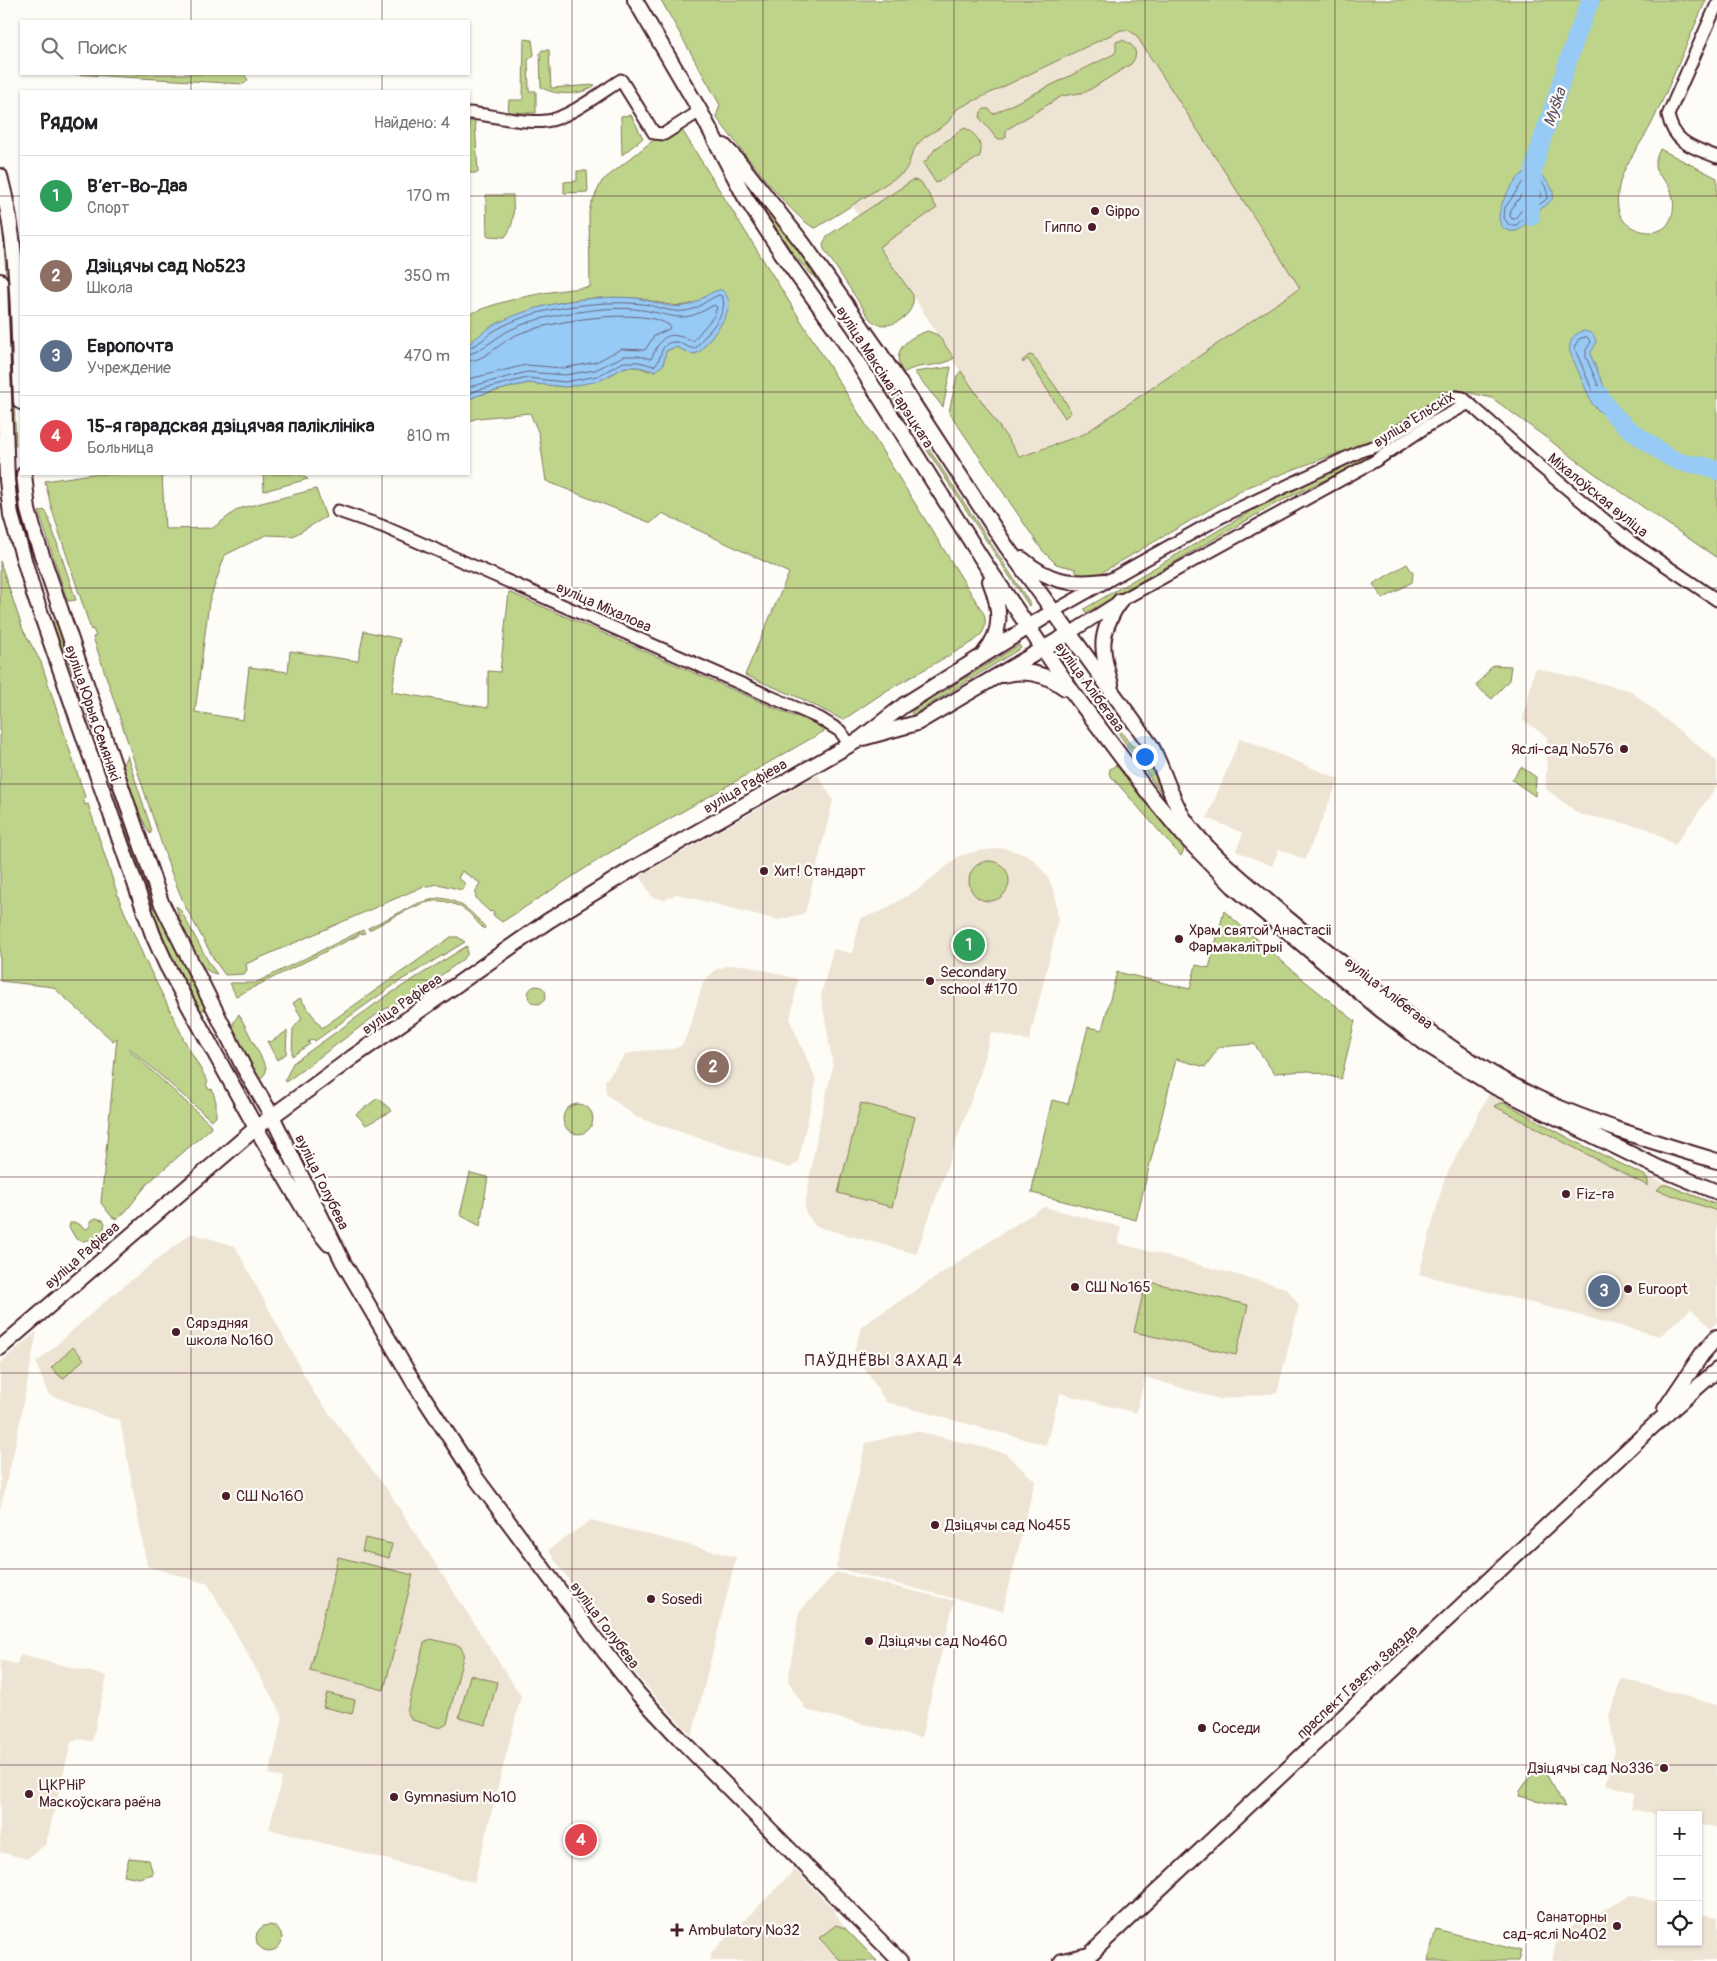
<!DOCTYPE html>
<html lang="ru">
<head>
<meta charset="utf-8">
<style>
	:root { --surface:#fff; --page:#f2f2f2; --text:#202124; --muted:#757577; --line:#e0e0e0; --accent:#0b8043 }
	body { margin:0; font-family:Pangolin,sans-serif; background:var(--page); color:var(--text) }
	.controls { position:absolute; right:15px; bottom:15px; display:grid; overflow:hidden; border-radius:0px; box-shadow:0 1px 4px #0004 }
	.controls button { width:45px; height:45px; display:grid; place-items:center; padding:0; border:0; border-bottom:1px solid var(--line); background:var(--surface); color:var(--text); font:25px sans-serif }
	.you { position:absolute; left:1144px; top:756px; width:18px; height:18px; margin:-12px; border:4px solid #fff; border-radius:50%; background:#1a73e8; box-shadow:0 0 0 8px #1a73e833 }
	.badge { display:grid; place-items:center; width:32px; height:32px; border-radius:50%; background:var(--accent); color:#fff; font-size:16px; font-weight:700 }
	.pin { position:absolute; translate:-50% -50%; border:2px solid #fff; box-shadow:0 1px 5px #0006 }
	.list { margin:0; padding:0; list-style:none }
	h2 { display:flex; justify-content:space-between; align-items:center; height:65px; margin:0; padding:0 20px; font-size:21px }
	h2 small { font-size:16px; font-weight:400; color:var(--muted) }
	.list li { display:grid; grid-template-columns:32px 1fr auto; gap:15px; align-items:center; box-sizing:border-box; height:80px; padding:0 20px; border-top:1px solid var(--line) }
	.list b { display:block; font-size:19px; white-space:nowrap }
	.list p { margin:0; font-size:16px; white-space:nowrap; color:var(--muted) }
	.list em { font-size:16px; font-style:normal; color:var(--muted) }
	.icon { flex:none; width:28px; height:28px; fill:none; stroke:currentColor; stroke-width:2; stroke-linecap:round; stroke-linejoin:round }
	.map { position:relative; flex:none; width:1717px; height:1961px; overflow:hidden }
	.search { position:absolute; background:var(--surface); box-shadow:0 1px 4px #0004; left:20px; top:20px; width:450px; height:55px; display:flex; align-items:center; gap:12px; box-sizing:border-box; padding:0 18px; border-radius:0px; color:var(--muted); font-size:19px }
	.panel { position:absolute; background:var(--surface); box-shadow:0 1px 4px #0004; left:20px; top:90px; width:450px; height:385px; border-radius:0px }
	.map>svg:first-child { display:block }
	.built { fill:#eee4d3 }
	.green { fill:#bed48a; stroke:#847a5a }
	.water { fill:#97caf5; stroke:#7886a4 }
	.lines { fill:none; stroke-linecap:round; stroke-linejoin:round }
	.shore { stroke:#69637c; stroke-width:1 }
	.river { stroke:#97caf5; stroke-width:18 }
	.minor-casing { stroke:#4a1f2b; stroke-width:15 }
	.major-casing { stroke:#4a1f2b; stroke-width:18 }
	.minor { stroke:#fdfcf7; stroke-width:11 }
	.major { stroke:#fdfcf7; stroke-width:14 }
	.grid { fill:none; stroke:#4a1f2b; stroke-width:1; stroke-opacity:0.55 }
	.poi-dot { fill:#4a1f2b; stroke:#fdfcf7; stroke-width:2 }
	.labels { text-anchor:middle; stroke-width:4.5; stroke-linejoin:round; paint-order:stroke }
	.poi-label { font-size:15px; fill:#4a1f2b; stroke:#fdfcf7; text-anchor:start }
	.street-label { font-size:15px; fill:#4a1f2b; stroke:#fdfcf7 }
	.water-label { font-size:16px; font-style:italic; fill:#615268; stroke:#fdfcf7 }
	.neighbourhood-label { font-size:16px; letter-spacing:1px; fill:#4a1f2b; stroke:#fdfcf7 }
</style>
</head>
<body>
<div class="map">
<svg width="1717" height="1961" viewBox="0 0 1717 1961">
	<rect width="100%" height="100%" fill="#fdfcf7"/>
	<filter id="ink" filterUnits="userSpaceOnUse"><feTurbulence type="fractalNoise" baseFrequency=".02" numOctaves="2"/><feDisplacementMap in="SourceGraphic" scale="10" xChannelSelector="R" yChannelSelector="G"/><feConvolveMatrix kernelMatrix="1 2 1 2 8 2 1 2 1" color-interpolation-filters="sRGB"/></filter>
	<g filter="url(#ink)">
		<path class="built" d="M1121,30h7l8,4 164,254 -216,146 -64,23 -64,-92 -43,-70 -61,-89 54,-36 7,-19 5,-8 7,-7 23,-14 9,-13z
			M1535,668l94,22 88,71v25l-42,59 -28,-17 -68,-14 -33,-25 1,-52 -24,-17z
			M1240,738l99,41 -34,81 -26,-11 -7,17 -36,-15 7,-18 -36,-15z
			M818,775l15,25 -27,110 -3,4 -25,6 -102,-26 -12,6 -12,-3 -12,-21z
			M1005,848l21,7 10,7 12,16 7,16 3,25 -4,21 -25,101 -38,-9 -11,43 -64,179 -101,-28 -10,-15v-6l13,-75 15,-64 -12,-71 12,-46 19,4 9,-35 21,-7 38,-23 39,-32 18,-5z
			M729,965h15l54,14 -8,41 26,60 -1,7 -17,76 -9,5 -153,-51 -30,-23 -1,-13 20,-26 14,-4 35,-2 8,-4 7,-14 14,-49 12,-12z
			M1490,1092l83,47 34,18 50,23 60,23v119l-6,6 -20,-19 -31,27 -241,-62 25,-94z
			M1044,1207l77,20 -3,16 168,45 13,17 -22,88 -58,6 -74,-22 -9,36 -76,-20 -14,52 -160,-43 -32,-51 8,-25 151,-100z
			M191,1233l44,13 79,147 75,99 132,204 -47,186 -205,-53 13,-51 -13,-4 14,-57 -75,-133 -61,-18 -27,-146 -10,-2 -62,-24 -12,-31 74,-66z
			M37,1331l-22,116 -15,63v-147z
			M916,1431l89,22 30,28 -32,130 -167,-43 30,-125z
			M591,1520l145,37 -44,179 -45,-49 -34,-40 -28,-39 -17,-29 -20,-29z
			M836,1572l118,29 -33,137 -115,-28 -18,-29 11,-69z
			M20,1655l87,21 -15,65 -13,-2 -8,4 -25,101 -19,15 -27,-7v-192l17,4z
			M1621,1678l96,27v124l-19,-5v-9h-37l-30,-6 4,-16 -29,-9 9,-33 -6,-35z
			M795,1870l39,40 11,18 32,33h-168l3,-9z
			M1630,1895l31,8v39h37v-29l19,5v43h-165l6,-27z"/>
		<path class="green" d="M661,0h1045c-19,42 -35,84 -55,125 -10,19 -25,36 -31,57 -3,12 -5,29 4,39 6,7 15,10 24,11 25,2 30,-26 22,-44 -3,-7 -11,-11 -14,-18 -3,-7 1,-14 4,-21l57,29v380l-116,-80 -109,-80 -34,-8 -9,2 -67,46 -74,26 -60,23 -149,87 -23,2v-7l-20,-5 -14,-14 -93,-138 8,-36 4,-5 59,86 64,-23 216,-146 -164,-253 -8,-5h-7l-164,79c-3,4 -6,9 -9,13 -10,9 -23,12 -31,23 -7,9 -7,21 -14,28l-87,55c-19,-3 -84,-91 -100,-111l4,-12z
			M524,39l8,1 2,15 -6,5 1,31h7v22l-28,-1 1,-12h14z
			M1122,40c13,4 18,14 9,24l-45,28 -24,4 -56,34v7l-3,2h-6l-17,-21 1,-6 3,-3h5l4,5 121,-60 2,-3v-9z
			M542,50h7l2,38 44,-3c-12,11 -41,11 -54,2l-1,-34z
			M71,74h173l4,6 -4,4z
			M631,115l12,23 -21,17 -1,-39z
			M469,121l6,1 3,51h-9z
			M964,128c11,3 21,19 15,29l-43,26 -13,-20 4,-3 8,-11z
			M682,130l302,484c4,13 -1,20 -11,28l-87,49 -43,29 -43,-22 -55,-23 44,-102 -127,-60 -11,10 -105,-42 -7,-47 -9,-21 -52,5 -9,3v-22l10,-4 49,-12 38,4 39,-9 20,-11h13l11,4 14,-6 3,-14 9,-4 20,7c6,-2 28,-32 31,-39l-28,-14c-21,11 -41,-1 -63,-3 -59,-4 -120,9 -166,46v-30c38,-16 80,-23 121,-27l-1,-75 2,-8 11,-23 54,-43h9z
			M577,171h10l1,21 -24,1v-11l13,-1z
			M913,180l8,2 16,26 -58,39 34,48c4,21 -27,40 -43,24l-46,-70 -1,-5 4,-8z
			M751,189l56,67 50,75v4l-2,1 -32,-49 -30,-33z
			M486,195h27c0,15 3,29 -8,42l-18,-1z
			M3,235h2l1,8 4,62 6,141h-2l-2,-56 -3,-11v-69z
			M928,331l10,4 16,23c-15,11 -34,4 -51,15 -13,-22 4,-36 25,-42z
			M1029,355l4,1c13,18 28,36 38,56l-6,6 -37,-59 -5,4 -1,-2z
			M951,367l-8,40 -29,-35z
			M891,391l140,214 -2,1 -140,-214z
			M1367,451l5,2 -2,5 -95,46 -189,109 -2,-4 188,-110z
			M92,474h70l3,55 48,-1 25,-19 78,-20 10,28 -33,19 -27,-1 -41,20 -16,47 -14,110 48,8 6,-53 39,5 2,-21 68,10 6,-30 36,8 -8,53 96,16v-37l12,1 9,-80 284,124h11l24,13 -219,124 -107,69 -9,-7 1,-2 -2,-2 -2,1c-12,-12 -20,-13 -10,-29l-18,-12 -4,7 8,6 -4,6 -24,-6 -16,3 -176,77 1,6 -3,4 -19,1 -10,-14 -30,-55 -14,-34 -78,-235 3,-1 -3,-7 -2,1 -39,-120 -7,-29z
			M263,474h35l10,5 -44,12z
			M44,510l3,3 29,87 -7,1 -2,-1 -28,-88z
			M0,561l23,69 18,32 44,135 -2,1 2,7 3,-1 31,95 26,61 30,60 9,20 24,42 -2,2 3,6 3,-1 4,13v15l-5,3 -82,-72v2l81,74 1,4 -63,55 -22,28 -9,8 -5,-2 -11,-14 16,-165 -4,3 -60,-54 -53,-6z
			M1407,564l6,9 -1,9 -29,17 -10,-15z
			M55,621l13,28 88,260 49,96v5h-5l-30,-58 -14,-33 -75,-225 -29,-71z
			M1019,645l2,3 -107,66h-3l1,-3z
			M1069,658l61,86 9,6 8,9 25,49 -106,-148z
			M1493,665l18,1 -2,14 -17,19 -16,-13z
			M127,755l25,76 -2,3 -13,-25 -15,-42z
			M1116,765l66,77 2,8 -3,6 -72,-82 1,-5z
			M1521,767l15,10 -1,19 -23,-16z
			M969 881a20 20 0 1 1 40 0a20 20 0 1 1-40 0Z
			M438,898c21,1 34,14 47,29l-1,2c-7,-6 -12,-15 -20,-20 -9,-5 -19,-9 -30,-8 -18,2 -48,21 -65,29l-1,-2 51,-25z
			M176,906l4,3 29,54 8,11c-23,-2 -35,-49 -41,-68z
			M1224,911l82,71 49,39 -14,58 -31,-8 -36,2 -20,-29 -35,3 -14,20 -29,-8 -40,161 -104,-27 2,-15 18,-78 16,4 20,-77 14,3 15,-58 73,17 6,-24 13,3z
			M363,930l2,3 -4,1 -2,-1v2l-123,61 -6,-13h25z
			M451,937h7l7,5 -67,40 -83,59 -2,-2 -5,3 2,2 -18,12 1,-27 9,-11 -9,-15 7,-5 22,30z
			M467,946v9l-5,5 -48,35 -31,15 -97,72 -1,-2 8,-17 95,-68z
			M528 995a9 9 0 1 1 18 0a9 9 0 1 1-18 0Z
			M239,1014l27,53v5l-6,8 -27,-51 1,-7z
			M287,1031l-1,23 -9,6 -10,-19 4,1z
			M378,1098l14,13 -26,14 -10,-11z
			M861,1103l54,14 -23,90 -54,-14z
			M1500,1103h5l67,37 72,35 4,5v6l-154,-80z
			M563 1119a15 15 0 1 1 30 0a15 15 0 1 1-30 0Z
			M470,1173l18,4 -8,49 -20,-11z
			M1662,1185h5l50,20v6l-60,-21z
			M96,1218l7,2 2,3c-1,12 -11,16 -21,18l-8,-2 -7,-12 1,-4h7l9,6 4,-2v-6z
			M1146,1281l102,24 -12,50 -102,-23z
			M73,1347l11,12 -21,20 -12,-11z
			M365,1538l27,6 -3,14 -27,-7z
			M338,1557l75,18 -29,115 -74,-19z
			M431,1639l29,7 4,7 -17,71 -7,4 -28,-8 -5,-8 17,-69z
			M470,1675l27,7 -11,43 -27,-7z
			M327,1693l28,7 -3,14 -29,-7z
			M1540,1763l25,44 -46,-11 1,-5z
			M129,1858l20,2 4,14 -14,4 -15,-3z
			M836,1925l9,3 32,33h-36l-22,-23z
			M256 1938a13 13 0 1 1 26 0a13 13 0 1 1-26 0Z
			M1436,1929l85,22 -3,10h-90z"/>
		<path class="water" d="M1529,170c7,0 12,4 16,9 21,22 -3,26 -14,37 -6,7 -9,17 -21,15 -28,-6 5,-57 19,-61z
			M719,290h3c21,18 -13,47 -22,62 -10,5 -16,-3 -25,-5l-9,4 -3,14 -8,6 -17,-4h-13l-26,14 -33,6 -38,-4 -49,12 -10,4v-55c8,-7 16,-14 25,-19 42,-22 94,-30 141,-27 16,2 34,11 50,8 13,-2 21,-13 34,-16z
			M1583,331c8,1 12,3 13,12l-5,9v4l23,54v5l-3,1 -9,-2 -10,-10 -22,-52c-2,-10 3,-18 13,-21z"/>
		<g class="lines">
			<path class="shore" d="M1528,175c12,-1 21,13 19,24l-20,14 -10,12h-8l-5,-7 1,-10z
				M1531,182l9,8 1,6 -18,12 -8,11h-3l-2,-3 1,-6z
				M1587,337l4,5 -5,8v7l21,49 -2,3 -8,-7 -23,-55 5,-8z
				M469,347c9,-1 17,-11 25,-16 18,-11 40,-18 61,-22 29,-5 59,-8 88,-5 14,2 28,9 42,7 13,-1 22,-12 34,-16l3,1c8,19 -17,37 -26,52 -8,2 -14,-7 -23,-6 -15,2 -10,18 -19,24l-15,-4h-15l-27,14 -32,6 -38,-4 -49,12 -9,4
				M469,354c10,-1 31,-20 43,-25 23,-11 49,-15 74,-18 20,-3 42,-4 62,0 31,6 36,12 66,-6l3,2 -3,9 -21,25c-5,-1 -9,-4 -15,-5 -17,-4 -21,12 -27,23l-12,-3h-15l-29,14 -30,5 -38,-3 -58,15
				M469,361c15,0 32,-19 47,-26 29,-13 128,-30 154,-9l-1,3 -15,7 -9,14 -24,-1 -25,13 -21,4 -11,2 -38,-3 -57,14"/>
			<path class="river" d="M1531,217c-5,-40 12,-79 24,-116 11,-34 21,-68 36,-101
				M1600,395c13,24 31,36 53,51 8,6 17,13 27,16 12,4 25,1 37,9"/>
			<g class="minor-casing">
				<path id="minor" d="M1717,4l-49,111c6,29 25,32 49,42
					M469,113c25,2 52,11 77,8 21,-2 56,-29 75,-41l33,53 10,1 36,-23
					M338,511l44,15 437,192 21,13 10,14
					M1054,611l167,-94 142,-67 14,-4 70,-46 9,-3 7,1 71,63 97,81 86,58
					M1070,633l50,-32 255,-140 54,-36 40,-22"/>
			</g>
			<g class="major-casing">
				<path id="major" d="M635,0l65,111 45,86 42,64 54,75 141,223 92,135 76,101 35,42 48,49 148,124 45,34 71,44 162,80 58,24
					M724,146l15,16 63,80 78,111 126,193 144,198c13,23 21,56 35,76 25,36 64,64 97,94 25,21 51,42 76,62 62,51 127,101 202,132 51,21 104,37 157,53
					M0,176c20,74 18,151 21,226
					M0,281l7,199 4,35 23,79 119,341 14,31 89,162 56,95 17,21
					M24,474l4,36 8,28 125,364 83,166 28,48 71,146 70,119 63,97 129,174 34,43 43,46 218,220
					M1022,559c27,23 49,26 83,22
					M985,652c19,-22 15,-45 5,-71
					M1003,675c23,-6 43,-2 62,13
					M1111,684c-11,-35 -12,-51 9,-83
					M863,738l54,-15 153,-90
					M0,1348l256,-220 97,-71 195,-136 86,-53 226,-129 44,-34 150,-94
					M1665,1409l37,-55 15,-17
					M1062,1961l27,-6
					M1083,1961l570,-535 64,-56"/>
			</g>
			<use href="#minor" class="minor"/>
			<use href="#major" class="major"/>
		</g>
	</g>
	<path class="grid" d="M191,0v21M382,0v21M572,0v1961M763,0v1961M954,0v1961M1145,0v1961M1335,0v1961M1526,0v1961M191,74v17M382,74v17M0,196h21M469,196h1248M0,392h21M469,392h1248M191,474v1487M382,474v1487M0,588h1717M0,784h1717M0,980h1717M0,1177h1717M0,1373h1717M0,1569h1717M0,1765h1717"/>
	<g class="poi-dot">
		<circle cx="1095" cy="211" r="5"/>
		<circle cx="1092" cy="227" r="5"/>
		<circle cx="1624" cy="749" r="5"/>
		<circle cx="764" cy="871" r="5"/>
		<circle cx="1179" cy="939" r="5"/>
		<circle cx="930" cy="981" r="5"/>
		<circle cx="1566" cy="1194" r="5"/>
		<circle cx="1075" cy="1287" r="5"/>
		<circle cx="1628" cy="1289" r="5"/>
		<circle cx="176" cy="1332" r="5"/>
		<circle cx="226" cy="1496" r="5"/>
		<circle cx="935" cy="1525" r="5"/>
		<circle cx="651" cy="1599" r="5"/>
		<circle cx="869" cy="1641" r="5"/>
		<circle cx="1202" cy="1728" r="5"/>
		<circle cx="1664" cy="1768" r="5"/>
		<circle cx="29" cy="1794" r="5"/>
		<circle cx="394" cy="1797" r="5"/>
		<circle cx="1617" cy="1926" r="5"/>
		<path d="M674.5 1922.5h5v5h5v5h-5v5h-5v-5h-5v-5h5z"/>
	</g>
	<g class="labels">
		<g class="poi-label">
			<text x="1105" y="216">Gippo</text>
			<text x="1082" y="232" text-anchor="end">Гиппо</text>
			<text x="1614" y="754" text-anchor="end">Яслі-сад №576</text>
			<text x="774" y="876">Хит! Стандарт</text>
			<text x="1189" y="935">Храм святой Анастасіі<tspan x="1189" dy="17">Фармакалітрыі</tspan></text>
			<text x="940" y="977">Secondary<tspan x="940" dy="17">school #170</tspan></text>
			<text x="1576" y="1199">Fiz-ra</text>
			<text x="1085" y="1292">СШ №165</text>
			<text x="1638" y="1294">Euroopt</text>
			<text x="186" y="1328">Сярэдняя<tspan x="186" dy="17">школа №160</tspan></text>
			<text x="236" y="1501">СШ №160</text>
			<text x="945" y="1530">Дзіцячы сад №455</text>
			<text x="661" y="1604">Sosedi</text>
			<text x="879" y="1646">Дзіцячы сад №460</text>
			<text x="1212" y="1733">Соседи</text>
			<text x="1654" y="1773" text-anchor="end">Дзіцячы сад №336</text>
			<text x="39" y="1790">ЦКРНіР<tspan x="39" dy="17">Маскоўскага раёна</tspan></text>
			<text x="404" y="1802">Gymnasium №10</text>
			<text x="1607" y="1922" text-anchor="end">Санаторны<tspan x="1607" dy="17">сад-яслі №402</tspan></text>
			<text x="688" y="1935">Ambulatory №32</text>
		</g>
		<g class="street-label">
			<text transform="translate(885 377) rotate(57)" y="5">вуліца Максіма Гарэцкага</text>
			<text transform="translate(1414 419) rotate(-32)" y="5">вуліца Ельскіх</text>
			<text transform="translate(1598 495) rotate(39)" y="5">Міхалоўская вуліца</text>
			<text transform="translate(604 607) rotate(24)" y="5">вуліца Міхалова</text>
			<text transform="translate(1090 687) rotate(54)" y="5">вуліца Алібегава</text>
			<text transform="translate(93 713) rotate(71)" y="5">вуліца Юрыя Семянякі</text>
			<text transform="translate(745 786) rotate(-30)" y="5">вуліца Рафіева</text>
			<text transform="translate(1389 993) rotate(38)" y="5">вуліца Алібегава</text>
			<text transform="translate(402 1004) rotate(-35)" y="5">вуліца Рафіева</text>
			<text transform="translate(322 1182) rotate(64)" y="5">вуліца Голубева</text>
			<text transform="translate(82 1255) rotate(-41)" y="5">вуліца Рафіева</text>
			<text transform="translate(605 1625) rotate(53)" y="5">вуліца Голубева</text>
			<text transform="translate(1357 1682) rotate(-43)" y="5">праспект Газеты Звязда</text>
		</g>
		<g class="water-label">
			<text transform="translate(1554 107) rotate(-71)" y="6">Муška</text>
		</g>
		<g class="neighbourhood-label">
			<text x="884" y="1366">ПАЎДНЁВЫ ЗАХАД 4</text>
		</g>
	</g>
</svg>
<div class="controls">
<button>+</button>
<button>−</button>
<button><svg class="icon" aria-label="locate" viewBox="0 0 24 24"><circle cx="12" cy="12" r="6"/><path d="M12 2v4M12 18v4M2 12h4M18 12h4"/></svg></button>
</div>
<div class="you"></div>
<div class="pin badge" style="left:969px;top:945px;background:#2e9e5b">1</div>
<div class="pin badge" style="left:713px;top:1067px;background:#8d6e63">2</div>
<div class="pin badge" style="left:1604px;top:1291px;background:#5c6f8a">3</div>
<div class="pin badge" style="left:581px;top:1840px;background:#e0444e">4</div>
<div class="search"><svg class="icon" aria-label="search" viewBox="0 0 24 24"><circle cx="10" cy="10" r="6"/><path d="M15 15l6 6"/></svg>Поиск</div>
<section class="panel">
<h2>Рядом<small>Найдено: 4</small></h2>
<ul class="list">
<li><span class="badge" style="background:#2e9e5b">1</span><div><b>Вʼет-Во-Даа</b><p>Спорт</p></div><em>170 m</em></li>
<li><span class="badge" style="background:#8d6e63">2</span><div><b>Дзіцячы сад №523</b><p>Школа</p></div><em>350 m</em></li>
<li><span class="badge" style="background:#5c6f8a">3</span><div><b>Европочта</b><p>Учреждение</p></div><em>470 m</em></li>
<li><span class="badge" style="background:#e0444e">4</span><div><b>15-я гарадская дзіцячая паліклініка</b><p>Больница</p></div><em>810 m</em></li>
</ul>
</section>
</div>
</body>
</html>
